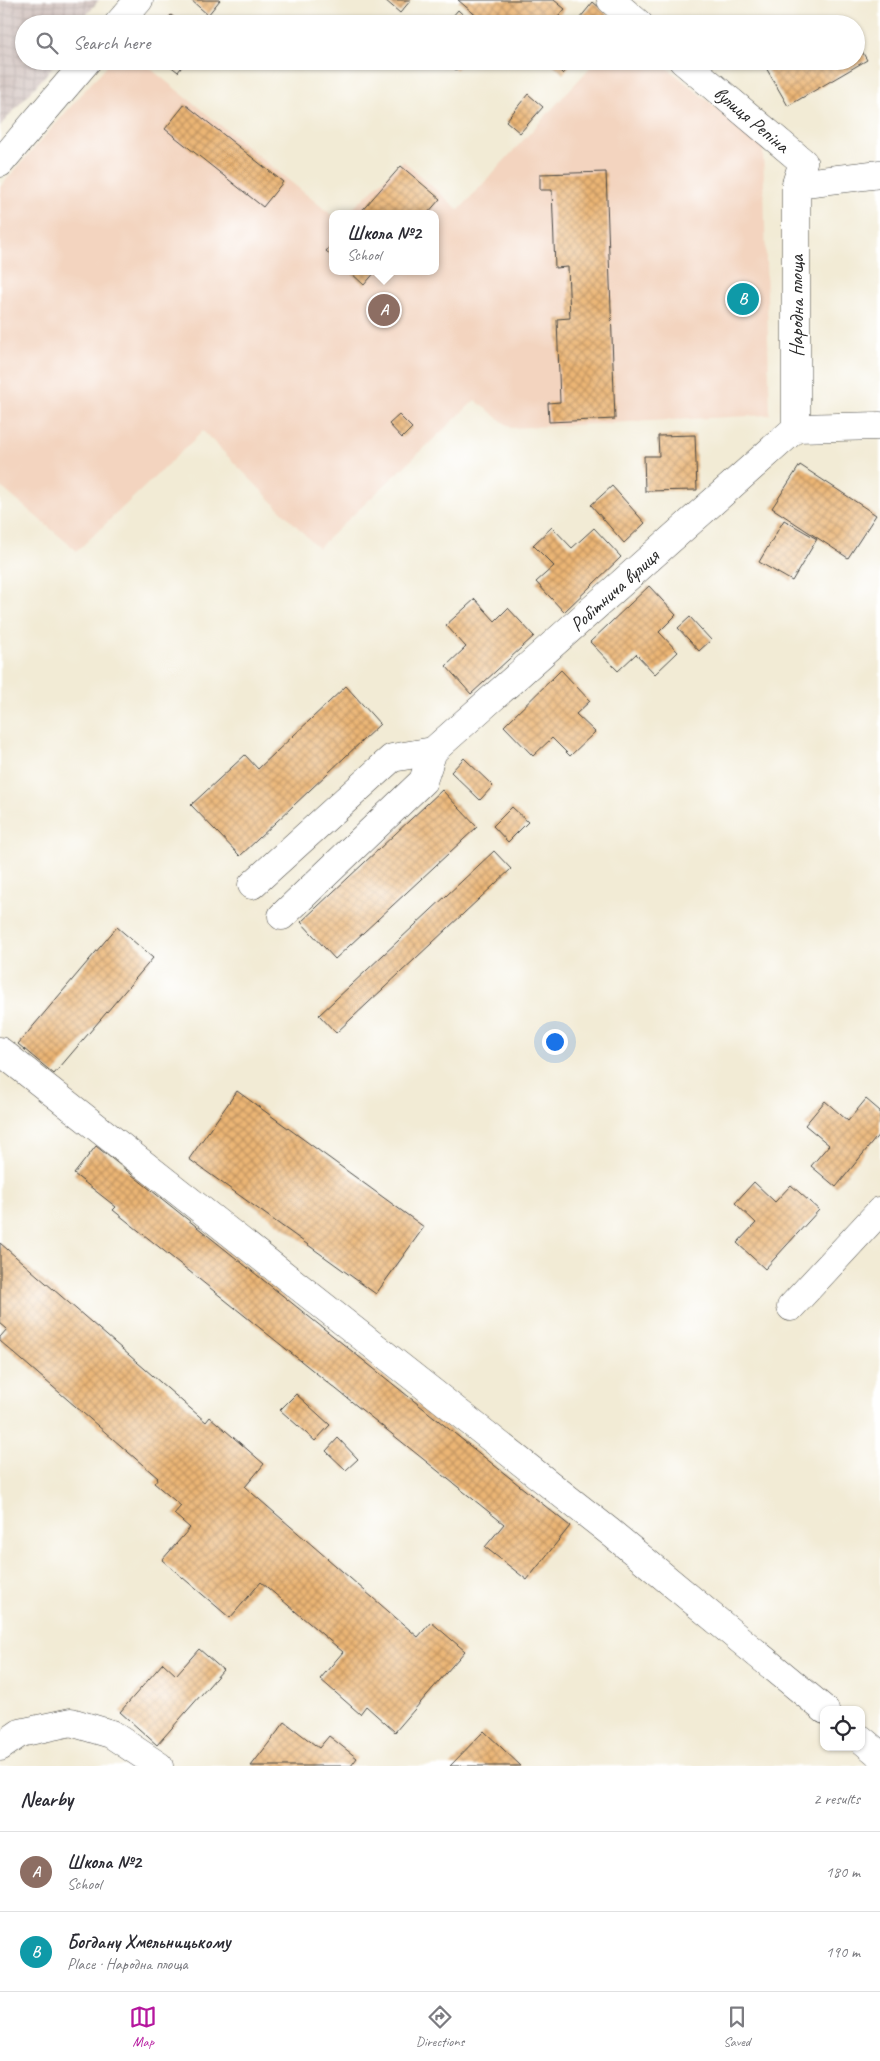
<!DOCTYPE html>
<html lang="en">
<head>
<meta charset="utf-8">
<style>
	:root { --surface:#fff; --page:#f2f2f3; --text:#2b2b33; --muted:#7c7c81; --line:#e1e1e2; --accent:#b5179e }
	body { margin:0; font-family:Caveat,sans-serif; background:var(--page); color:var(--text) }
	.controls { position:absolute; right:15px; bottom:15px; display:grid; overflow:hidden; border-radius:10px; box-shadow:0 1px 4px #0004 }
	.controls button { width:45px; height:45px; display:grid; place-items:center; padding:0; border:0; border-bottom:1px solid var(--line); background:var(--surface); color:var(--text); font:25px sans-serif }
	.you { position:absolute; left:554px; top:1041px; width:18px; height:18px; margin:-12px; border:4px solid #fff; border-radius:50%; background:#1a73e8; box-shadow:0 0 0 8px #1a73e833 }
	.badge { display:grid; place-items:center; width:32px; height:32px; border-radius:50%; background:var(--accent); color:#fff; font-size:16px; font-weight:700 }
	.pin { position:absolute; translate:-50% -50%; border:2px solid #fff; box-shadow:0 1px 5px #0006 }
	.popup { position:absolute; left:329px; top:210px; width:110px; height:65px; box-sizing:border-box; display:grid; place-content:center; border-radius:10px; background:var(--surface); filter:drop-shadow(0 1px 4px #0005); font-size:16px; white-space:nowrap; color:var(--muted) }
	.popup b { font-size:19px; color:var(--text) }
	.popup::after { content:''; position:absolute; left:50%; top:100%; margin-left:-10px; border:10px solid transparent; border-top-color:var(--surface) }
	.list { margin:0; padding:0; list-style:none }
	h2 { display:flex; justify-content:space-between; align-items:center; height:65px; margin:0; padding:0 20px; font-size:21px }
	h2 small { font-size:16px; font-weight:400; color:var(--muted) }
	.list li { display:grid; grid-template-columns:32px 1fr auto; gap:15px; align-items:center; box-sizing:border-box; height:80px; padding:0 20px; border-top:1px solid var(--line) }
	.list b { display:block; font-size:19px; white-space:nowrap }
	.list p { margin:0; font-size:16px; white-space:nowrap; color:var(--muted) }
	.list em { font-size:16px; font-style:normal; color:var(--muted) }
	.icon { flex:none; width:28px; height:28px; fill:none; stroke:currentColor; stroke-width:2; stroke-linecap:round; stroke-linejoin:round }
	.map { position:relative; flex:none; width:880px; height:1766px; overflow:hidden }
	.search { position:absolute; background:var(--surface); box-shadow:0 1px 4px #0004; left:15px; right:15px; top:15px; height:55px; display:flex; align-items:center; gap:12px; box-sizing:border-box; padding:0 18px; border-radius:28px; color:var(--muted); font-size:19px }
	.sheet { height:225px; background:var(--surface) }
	nav { display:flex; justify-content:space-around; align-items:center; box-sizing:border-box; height:70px; border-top:1px solid var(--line); background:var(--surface); font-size:14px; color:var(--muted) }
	nav a { display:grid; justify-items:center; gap:2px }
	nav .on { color:var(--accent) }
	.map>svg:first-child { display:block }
	.built { fill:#f3d4bf }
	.industrial { fill:url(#industrial-grid) }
	.building { fill:url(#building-cross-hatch) }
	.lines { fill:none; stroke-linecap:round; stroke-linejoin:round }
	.minor-casing { stroke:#494844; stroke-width:29 }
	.minor { stroke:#fff; stroke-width:28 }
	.labels { text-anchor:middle; stroke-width:4; stroke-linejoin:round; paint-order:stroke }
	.street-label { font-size:20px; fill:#2b2b2b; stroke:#fff }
</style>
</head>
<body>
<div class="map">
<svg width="880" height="1766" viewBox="0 0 880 1766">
	<defs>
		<pattern id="industrial-grid" width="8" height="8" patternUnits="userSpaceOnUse" patternTransform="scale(1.25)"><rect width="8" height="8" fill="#cfc0bb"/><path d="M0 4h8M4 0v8" fill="none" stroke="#b2a5a1"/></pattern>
		<pattern id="building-cross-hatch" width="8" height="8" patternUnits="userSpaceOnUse" patternTransform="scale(1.25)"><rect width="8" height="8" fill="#ebb575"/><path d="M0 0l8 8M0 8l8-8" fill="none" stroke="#bf9360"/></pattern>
	</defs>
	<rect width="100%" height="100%" fill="#fff"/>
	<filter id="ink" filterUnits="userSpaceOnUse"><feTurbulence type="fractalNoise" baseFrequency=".02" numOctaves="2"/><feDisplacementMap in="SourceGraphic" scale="10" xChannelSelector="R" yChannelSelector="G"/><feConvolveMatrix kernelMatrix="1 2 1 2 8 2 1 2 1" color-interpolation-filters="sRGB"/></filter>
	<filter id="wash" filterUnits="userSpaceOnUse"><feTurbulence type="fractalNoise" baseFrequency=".0096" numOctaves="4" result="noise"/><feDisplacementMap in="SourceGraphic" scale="20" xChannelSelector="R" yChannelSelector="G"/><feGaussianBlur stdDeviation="1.12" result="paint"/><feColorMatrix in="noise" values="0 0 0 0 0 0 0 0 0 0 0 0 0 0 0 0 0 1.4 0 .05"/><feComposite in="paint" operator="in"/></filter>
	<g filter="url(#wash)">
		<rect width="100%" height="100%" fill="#f2ebd5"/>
		<path class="built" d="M111,61h30l192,155v55h102v-57h-88l56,-53 56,49 137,-149h63l104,85 7,269 -259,13 -36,-28 -157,148 -115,-117 -126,120 -77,-65v-299z"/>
		<path class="industrial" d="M0,0h99l-20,24h-55v37h30l-3,8 -51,57z"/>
		<g id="blocks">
			<path class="building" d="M191,0h29l-12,15z
				M385,0h26l-11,13z
				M458,0h96l11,9 -13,15h-66z
				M593,2l15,13 -8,9h-25z
				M458,10l15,14h-27z
				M171,15l11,9h-19z
				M856,41l11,19 -79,46 -23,-40 8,-5h83z
				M164,61h22l-8,11z
				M446,61h17l-7,9z
				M550,61h24l-11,13z
				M528,94l15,13 -23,26 -14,-12z
				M185,104l98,78 -20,25 -98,-78z
				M401,166l39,33 -13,15h-68z
				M606,172l9,247 -66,3 -1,-19 12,-1 -3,-83 13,-1 -2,-51 -13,1 -3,-78h-12v-16z
				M333,243v14l-7,-6z
				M349,271h27l-12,14z
				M399,415l13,13 -10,10 -13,-14z
				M695,435l2,55 -52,1 -1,-35h15l-1,-20z
				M800,465l76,50 -28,43 -76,-50z
				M612,486l33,37 -21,20 -33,-38z
				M784,520l33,19 -25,42 -33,-19z
				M552,527l20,21 22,-20 27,29 -57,55 -28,-30 18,-16 -21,-21z
				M649,586l27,29 -17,17 19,20 -23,22 -19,-20 -18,17 -28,-29z
				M475,599l20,22 13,-13 26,28 -63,58 -25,-28 20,-19 -20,-22z
				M690,617l21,23 -12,11 -21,-23z
				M561,670l29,31 -14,13 19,18 -25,24 -18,-18 -19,18 -29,-30z
				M346,686l34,38 -140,132 -49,-51 54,-50 13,14z
				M464,758l29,28 -13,14 -29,-28z
				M442,790l35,37 -142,132 -34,-37z
				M512,807l16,15 -20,20 -15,-16z
				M494,851l17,18 -175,164 -17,-18z
				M117,927l36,31 -99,116 -36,-30z
				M237,1091l187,136 -48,67 -187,-135z
				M866,1099l14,12v22l-44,54 -25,-21 18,-21 -24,-20 20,-24 23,20z
				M96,1146l474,380 -43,54 -42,-33 19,-23 -391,-314 3,-3 -42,-33z
				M754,1182l21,20 16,-17 28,25 -54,59 -28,-26 19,-20 -21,-20z
				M0,1243l206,179 4,-5 54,47 -19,23 173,150 13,-15 34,29 -70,81 -29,-26 -6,8 -40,-35 23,-27 -82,-70 -31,36 -68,-58 28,-32 -16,-14 7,-8 -27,-23 4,-5 -158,-137v-4l7,-8 -7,-6z
				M296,1394l34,31 -15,16 -35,-31z
				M338,1438l20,21 -12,11 -20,-19z
				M199,1649l24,21 -66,75 -37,-33 43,-49 13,12z
				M285,1722l34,26 10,-12 28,22 -6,8h-100z
				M484,1731l37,35h-71z"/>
		</g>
	</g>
	<g filter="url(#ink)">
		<use href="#blocks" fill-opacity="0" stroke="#494844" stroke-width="1"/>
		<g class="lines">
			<g class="minor-casing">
				<path id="minor" d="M611,0l28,24
					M118,24l21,-24
					M683,61l120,101 -7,22
					M0,163l87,-102
					M880,174l-84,10v244l84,-2
					M433,751l363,-323
					M252,885l140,-127 41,-7 -10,30 -141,135
					M0,1051l610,481 215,178
					M791,1307l89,-96
					M861,1739l19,16
					M0,1747l20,-14 51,-11 40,12 48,32"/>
			</g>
			<use href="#minor" class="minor"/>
		</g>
	</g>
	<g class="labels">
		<g class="street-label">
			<text transform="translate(752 119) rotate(40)" y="7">вулиця Репіна</text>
			<text transform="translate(796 306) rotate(-90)" y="7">Народна площа</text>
			<text transform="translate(614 590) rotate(-42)" y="7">Робітнича вулиця</text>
		</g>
	</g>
</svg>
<div class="controls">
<button><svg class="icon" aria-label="locate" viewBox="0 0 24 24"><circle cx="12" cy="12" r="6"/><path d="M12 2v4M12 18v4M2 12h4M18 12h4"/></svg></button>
</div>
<div class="you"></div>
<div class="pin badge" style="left:384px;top:310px;background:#8d6e63">A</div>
<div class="popup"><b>Школа №2</b>School</div>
<div class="pin badge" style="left:743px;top:299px;background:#0f9aa8">B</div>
<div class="search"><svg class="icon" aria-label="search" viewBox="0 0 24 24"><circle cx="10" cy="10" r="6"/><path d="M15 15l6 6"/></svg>Search here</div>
</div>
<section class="sheet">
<h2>Nearby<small>2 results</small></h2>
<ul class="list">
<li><span class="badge" style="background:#8d6e63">A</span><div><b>Школа №2</b><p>School</p></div><em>180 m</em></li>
<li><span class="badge" style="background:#0f9aa8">B</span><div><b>Богдану Хмельницькому</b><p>Place · Народна площа</p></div><em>190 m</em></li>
</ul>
</section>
<nav>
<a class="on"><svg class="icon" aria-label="map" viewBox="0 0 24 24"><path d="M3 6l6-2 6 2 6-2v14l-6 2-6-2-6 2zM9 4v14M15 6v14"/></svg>Map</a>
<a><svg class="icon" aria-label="directions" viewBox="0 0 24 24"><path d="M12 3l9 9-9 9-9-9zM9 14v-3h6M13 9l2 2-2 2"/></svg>Directions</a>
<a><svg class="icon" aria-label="saved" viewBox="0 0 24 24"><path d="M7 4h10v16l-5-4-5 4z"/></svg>Saved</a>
</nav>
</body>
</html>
